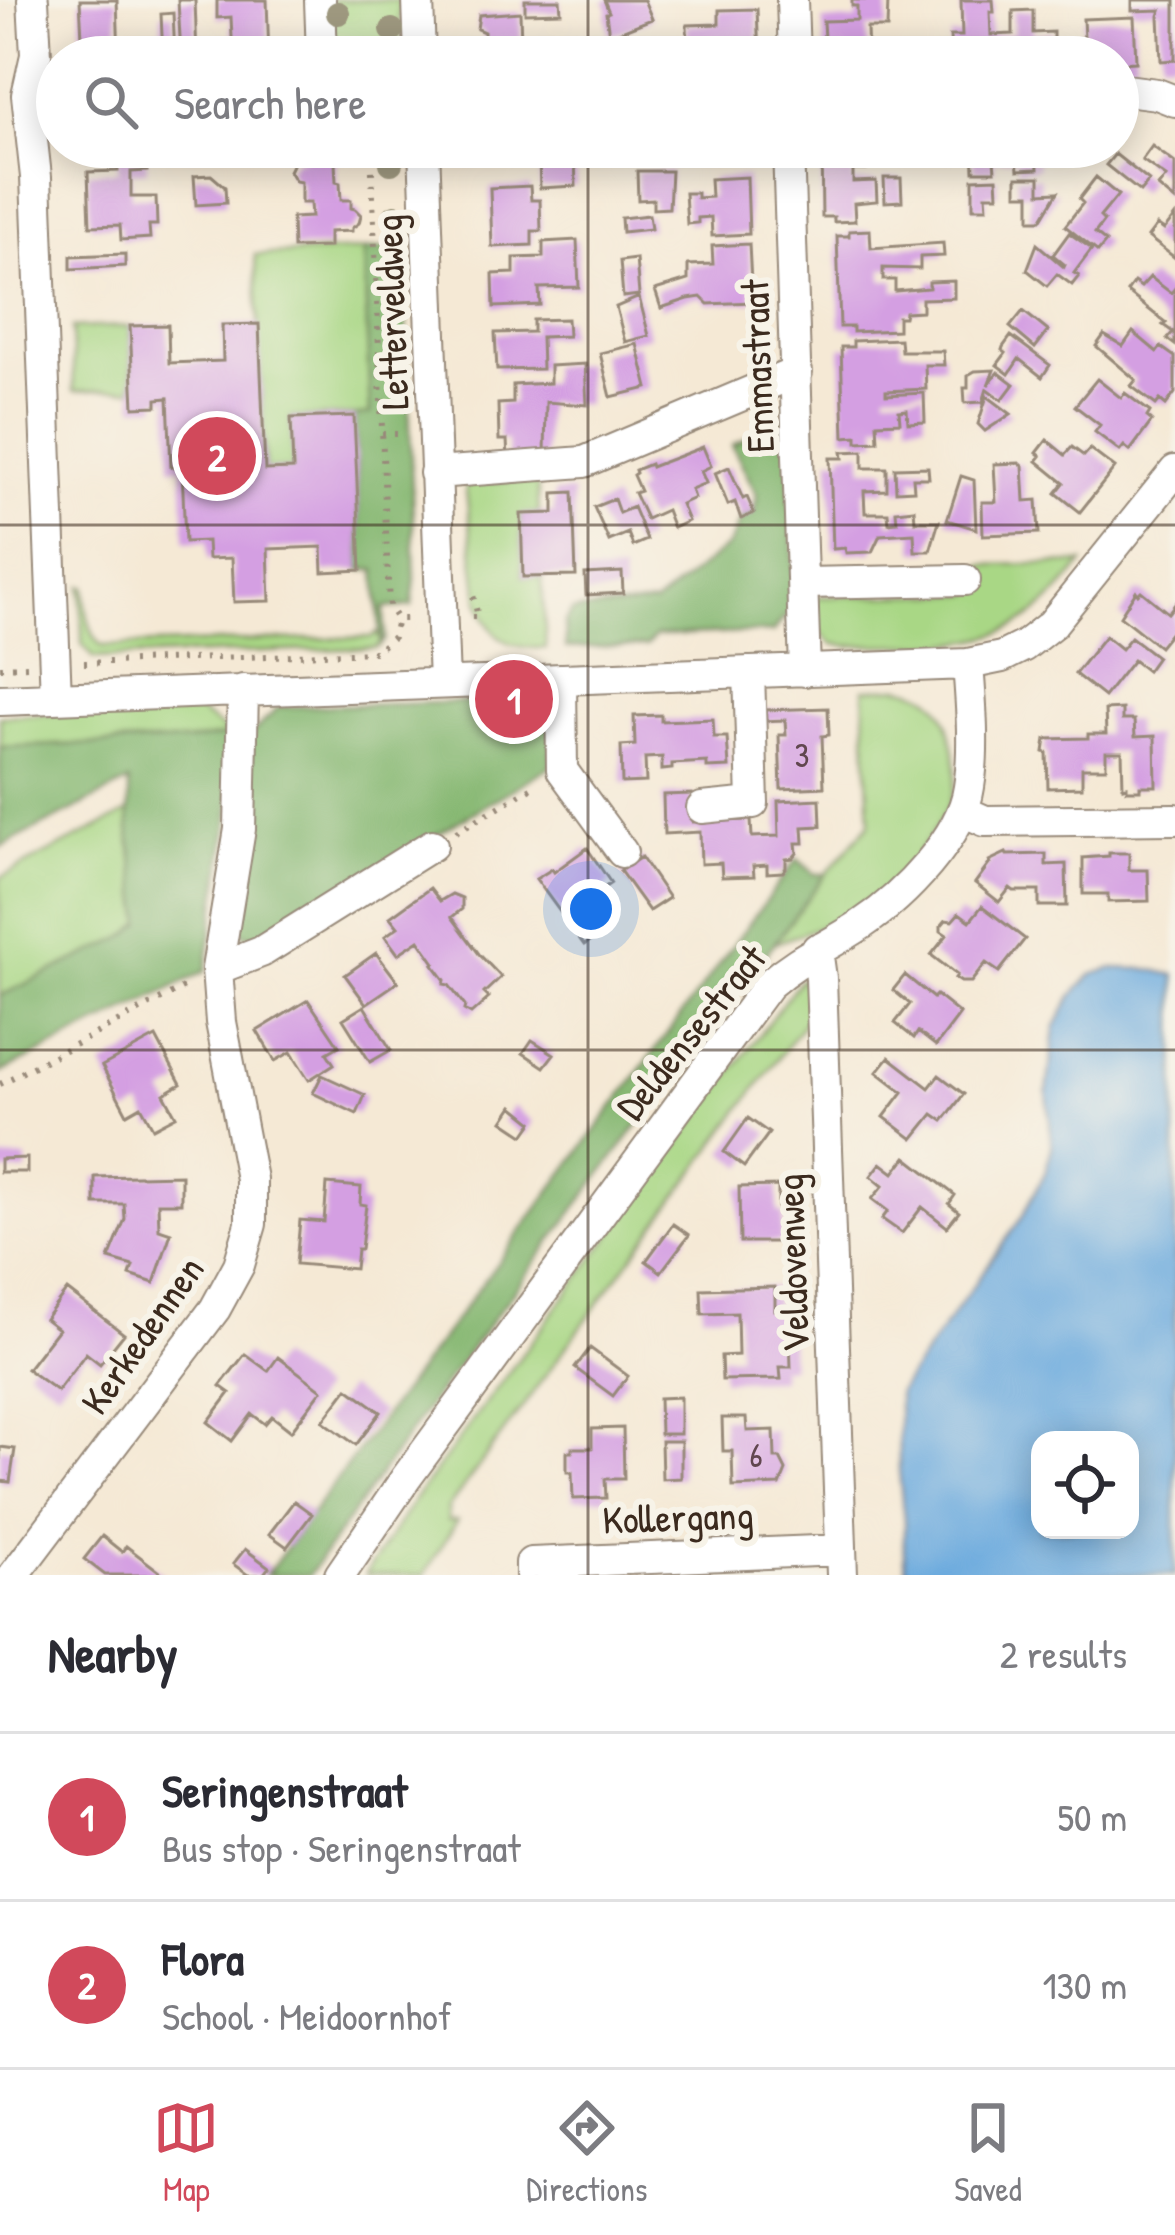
<!DOCTYPE html>
<html lang="en">
<head>
<meta charset="utf-8">
<style>
	:root { --surface:#fff; --page:#f2f2f3; --text:#2b2b33; --muted:#7c7c81; --line:#e1e1e2; --accent:#d1495b }
	body { margin:0; font-family:"Patrick Hand",sans-serif; background:var(--page); color:var(--text) }
	.controls { position:absolute; right:36px; bottom:36px; display:grid; overflow:hidden; border-radius:24px; box-shadow:0 6px 30px #0003 }
	.controls button { width:108px; height:108px; display:grid; place-items:center; padding:0; border:0; border-bottom:3px solid var(--line); background:var(--surface); color:var(--text); font:60px sans-serif }
	.you { position:absolute; left:591px; top:909px; width:42px; height:42px; margin:-30px; border:9px solid #fff; border-radius:50%; background:#1a73e8; box-shadow:0 0 0 18px #1a73e833 }
	.badge { display:grid; place-items:center; width:78px; height:78px; border-radius:50%; background:var(--accent); color:#fff; font-size:39px; font-weight:700 }
	.pin { position:absolute; translate:-50% -50%; border:6px solid #fff; box-shadow:0 3px 12px #0006 }
	.list { margin:0; padding:0; list-style:none }
	h2 { display:flex; justify-content:space-between; align-items:center; height:156px; margin:0; padding:0 48px; font-size:51px }
	h2 small { font-size:39px; font-weight:400; color:var(--muted) }
	.list li { display:grid; grid-template-columns:78px 1fr auto; gap:36px; align-items:center; box-sizing:border-box; height:168px; padding:0 48px; border-top:3px solid var(--line) }
	.list b { display:block; font-size:45px; white-space:nowrap }
	.list p { margin:0; font-size:39px; white-space:nowrap; color:var(--muted) }
	.list em { font-size:39px; font-style:normal; color:var(--muted) }
	.icon { flex:none; width:66px; height:66px; fill:none; stroke:currentColor; stroke-width:2; stroke-linecap:round; stroke-linejoin:round }
	.map { position:relative; flex:none; width:1175px; height:1575px; overflow:hidden }
	.search { position:absolute; background:var(--surface); box-shadow:0 6px 30px #0003; left:36px; right:36px; top:36px; height:132px; display:flex; align-items:center; gap:30px; box-sizing:border-box; padding:0 42px; border-radius:66px; color:var(--muted); font-size:45px }
	.sheet { height:492px; background:var(--surface) }
	nav { display:flex; justify-content:space-around; align-items:center; box-sizing:border-box; height:168px; border-top:3px solid var(--line); background:var(--surface); font-size:33px; color:var(--muted) }
	nav a { display:grid; justify-items:center; gap:6px }
	nav .on { color:var(--accent) }
	.map>svg:first-child { display:block }
	.green { fill:#a9d785; stroke:#728052; stroke-width:3 }
	.forest { fill:#86b872; stroke:#607148; stroke-width:3 }
	.water { fill:#6caade; stroke:#546a7e; stroke-width:3; fill-rule:evenodd }
	.building { fill:#d49fe2 }
	.lines { fill:none; stroke-linecap:round; stroke-linejoin:round }
	.minor-casing { stroke:#988a7a; stroke-width:34 }
	.path { stroke:#988a7a; stroke-width:6; stroke-dasharray:3 9; stroke-linecap:butt }
	.minor { stroke:#fff; stroke-width:30 }
	.tree { fill:#9e987f }
	.grid { fill:none; stroke:#3b2a1e; stroke-width:3; stroke-opacity:0.55 }
	.labels { text-anchor:middle; stroke-width:12; stroke-linejoin:round; paint-order:stroke }
	.number-label { font-size:33px; fill:#61474f }
	.street-label { font-size:39px; fill:#3b2a1e; stroke:#f7f3e8 }
</style>
</head>
<body>
<div class="map">
<svg width="1175" height="1575" viewBox="0 0 1175 1575">
	<rect width="100%" height="100%" fill="#f7f3e8"/>
	<filter id="ink" filterUnits="userSpaceOnUse"><feTurbulence type="fractalNoise" baseFrequency=".00833" numOctaves="2"/><feDisplacementMap in="SourceGraphic" scale="24" xChannelSelector="R" yChannelSelector="G"/><feConvolveMatrix kernelMatrix="1 2 1 2 8 2 1 2 1" color-interpolation-filters="sRGB"/></filter>
	<filter id="wash" filterUnits="userSpaceOnUse"><feTurbulence type="fractalNoise" baseFrequency=".004" numOctaves="4" result="noise"/><feDisplacementMap in="SourceGraphic" scale="48" xChannelSelector="R" yChannelSelector="G"/><feGaussianBlur stdDeviation="2.7" result="paint"/><feColorMatrix in="noise" values="0 0 0 0 0 0 0 0 0 0 0 0 0 0 0 0 0 1.4 0 .05"/><feComposite in="paint" operator="in"/></filter>
	<g filter="url(#wash)">
		<rect width="100%" height="100%" fill="#f5e9d5"/>
		<path class="green" d="M332,0h67l2,57h-67z
			M364,250l6,165 -79,3 2,51 -28,1 -10,-215z
			M130,326l3,63 -59,2 -2,-63z
			M537,479l2,34 -18,2 2,61 19,1 4,71c-38,2 -57,-11 -67,-48l-14,-117z
			M1083,563c-20,27 -45,54 -76,67 -44,19 -111,14 -158,16l-16,-2 -17,-15 -3,-32 159,-3 10,-29z
			M81,586h4c0,21 3,44 16,60l271,-9 6,-4 3,11 -6,4 -281,10 -12,-14z
			M899,687c29,5 44,15 51,45 5,20 9,44 2,64 -9,31 -59,92 -86,110 -22,14 -68,28 -95,39l55,-71 44,-51 -6,-134z
			M196,709l35,26 -40,6 -191,6v-31z
			M130,811l-1,18 13,95 -17,13 -125,59v-118z
			M811,975l-2,41 -361,492v13h9l-33,54h-59l49,-75 385,-519z"/>
		<path class="forest" d="M404,247l11,332 -3,27 -28,2 1,31 -4,5 -5,-74h-15l-7,-154 16,-2 -6,-164z
			M788,417l8,200h-11l-12,15 -117,4 -10,10 -80,2 -1,-26 7,-11 83,-7 74,-59 12,-26 13,-6 3,-18 -25,-50z
			M552,700l-1,66 -288,173 -18,-4 -9,-8 14,-192 29,-28z
			M231,735l-1,78 -24,158 -206,102v-77l125,-59 17,-14 -13,-94v-47l-129,65v-100l191,-6z
			M797,859l18,15h11l-393,525 -124,176h-43z"/>
		<path class="water" d="M1113,968l35,1 27,6v600h-268l-3,-15v-40l-5,-49 -1,-79 124,-175 23,-44 7,-26 -5,-55 8,-64 17,-32 19,-21zM1040,1440h90v90h-90z"/>
		<g id="blocks">
			<path class="building" d="M80,0h37l2,57h-36z
				M178,0h17l2,57h-16z
				M217,0h50l2,57h-36l-2,-40 -14,1z
				M525,0h35l1,12 -36,1z
				M604,0h40l8,19 -43,17 -3,-23 3,-1z
				M852,0h36l-1,28h-20l1,29h-43l-2,-36 34,-1v-14h-5z
				M961,0h32l1,12h-4l1,23 22,-1v-23l20,-1v23l20,-1v21l-6,1v3h-96l-1,-21h12z
				M1132,0h43v60l-14,1 -2,-45 2,-6 -29,1z
				M757,9l2,48h-71l-1,-32 32,-1v-14z
				M520,12l1,32 20,-1v14h-57v-25l-7,-3 2,-14z
				M173,13l2,44h-12l-2,-43z
				M1134,17l2,45 -18,1v-6h-33l-2,-38z
				M1152,146l23,17v38l-17,-14 8,-10 -24,-17z
				M305,147h32l5,3v9l-7,4 1,19 4,1 1,17h10v8l4,1 6,6 -2,8 -7,5v3l-23,1v15l-36,1 -1,-30 19,-1 -1,-14h-9v-21l-6,-1 -6,-10 5,-10 12,-3z
				M488,147h41v14l-40,2z
				M700,147h45v15l-45,1z
				M821,147h78l1,12h-35l1,11h-13v12l23,-1 1,20 -23,2 1,18 -21,1v-5h-12z
				M973,147h64l1,22 -20,1 -1,-11 -23,1 1,11h-21z
				M117,154h29l1,17 -16,1v25h25l1,28h-8l1,13 -29,2 -1,-15 -30,1 -2,-54 30,-1z
				M1115,154l34,27 -9,11 -34,-27z
				M575,158l1,28 -36,2 -1,-29z
				M637,171h34l-2,37 -16,1v-10l-15,1z
				M211,175l14,12 1,16 -30,2 -2,-29z
				M747,177l2,57 -37,2 -1,-19 -13,1v5l-11,1 -2,-31h12v5l14,-1 -1,-18z
				M1017,177h23v16l18,-1 -17,28h-11v-26h-13z
				M1096,177l22,18 -18,22 4,4 -9,12 11,9 -8,10 -33,-26 18,-23 -4,-4z
				M884,178h17l1,23 -17,1z
				M997,178l1,17h-12l1,13h-14v-29z
				M530,186l1,14h9l1,31h-9v14l-40,2 -2,-59z
				M649,215l2,14 -29,3 -1,-14z
				M1175,216v42l-27,-21 9,-12 7,5z
				M870,230l1,18 72,-5 1,13 -24,1v12l-37,-1v12h12v11l34,-3v-6l25,-1v17l-32,1v12l-17,1 -1,5h-6v13l-45,2v-5h-13l-3,-91h12v-5z
				M1069,233l23,16 -18,24 5,3 -7,9 -15,-11 -10,12 -20,-16 10,-26 27,23 1,-2 -12,-10z
				M577,240l2,47 -40,1 1,17 -46,2 -1,-33 21,-1v-15l29,-1v-15z
				M749,244l3,58 -44,2 -7,-7 -13,2 -27,9 -6,-18 33,-10v-15l25,-1 -1,-18z
				M125,254v12l-54,3v-13z
				M636,259l3,36 -16,2 -3,-36z
				M1150,277l21,16 4,-5v57l-8,-6 6,-7 -10,-7 3,-2 -39,-31 7,-10 7,5z
				M639,297l10,39 -24,6 -9,-35z
				M1023,311l25,20 -13,17 -25,-21z
				M567,319l1,17 -27,1 1,32 -45,1 -2,-37 38,-1v-12z
				M259,324l6,146 28,-1 -2,-51 63,-2 7,154 -38,2 -1,-25 -54,2 2,52 -36,1 -2,-44 -24,1 -1,-18 -22,1 -3,-75h-11l-3,-69 -11,1v7l-23,1 -4,-81 38,-1 1,38 54,-2 -1,-36z
				M1133,332l24,20 4,-5 14,10v36l-9,12 -6,-5 -4,5 -25,-19 5,-6 -40,-34 8,-11 19,11z
				M1011,336l39,29 -8,12 -23,-18 -10,15 -12,-9 9,-12 -4,-3 1,-3z
				M900,339l1,12h42l1,14h-19l1,24 -40,2v4l38,-2 1,29 -17,1 -1,-13 -8,1 1,11 -23,1 1,18 -21,1v-6l-13,1 -3,-90h12v-6z
				M637,344l11,44 -37,9 -11,-44z
				M585,364l2,41 -41,-3 -1,55 -37,2 -1,-19h-8l-1,-36 15,-1v-18l37,-2v-17z
				M994,370l-6,15 10,-13 16,12 -12,16 -15,-11 -4,13 -18,1 -1,-15h4v-13l7,-4z
				M1097,379l24,19 4,-5 25,19 -3,5 5,4 -22,30 -6,-5 -4,5 -25,-19 5,-7 -25,-19z
				M987,396l24,18 -26,17 -7,-7z
				M1047,440l18,15 7,-8 12,9 6,-7 25,19 -35,44 -24,-19 8,-10 -27,-22 4,-5 -4,-3z
				M703,447l8,19 -10,5 5,12 -15,6 3,9 -13,6 7,17 -15,7 -7,-18 -20,9 -12,-26 6,-2 -7,-16 3,-2 -1,-3 15,-6 1,3z
				M863,451v17h24v22l-23,1 1,22h23l1,10 8,-1 -1,-11 18,-2 1,12h24l-9,30h-15l-1,-18 -34,2 -8,17 -26,1 -1,-5 -12,1 -3,-91h13l-1,-6z
				M1020,463l3,3 2,35 12,-1 2,33 -56,2 -1,-33h14l-2,-38z
				M729,467l14,32 4,-2 7,16 -13,6 -6,-17 -7,3 -13,-32z
				M928,467l1,11h-16l1,12 -18,1 -1,-23z
				M961,476l13,4 2,49 -29,-9z
				M573,492l3,84 -53,1 -2,-63 33,-1v-20z
				M614,499l5,14 14,-6 14,33 -14,6 -5,-13 -19,8 -15,-34z
				M622,572l1,21 -37,2 -1,-21z
				M1136,591l2,3 3,-3 27,22 7,-9v31l-4,-3 -12,15 -39,-31z
				M1105,636l16,13 10,-12 26,20 -10,14 -14,-11 -29,37 -29,-23z
				M828,708l1,27 -7,1 2,51 -43,2 -2,-54h7l-1,-15 -24,1 3,-11z
				M1122,709v11h12l1,17 20,-1 1,50h-16v4h-13v-4l-4,1 -1,-35h-16v16h-24v19l-34,1 -1,-35 -3,-1 2,-13 42,-1v-4h18l-1,-24z
				M661,715v6l52,-2 1,18h13l2,30 -22,1v-6l-35,2v5l-10,1v-13l-17,1 1,24 -24,1 -1,-37 14,-1 -1,-29z
				M692,794l1,28 58,-2 1,17 27,-1 -1,-35 42,-2 1,27 -18,1 1,16h-8l1,10 -4,5 -7,1v9l-3,4 -16,1v-8l-14,1 1,10 -32,1 -1,-14 -20,1 -1,-32 -36,2 -1,-39z
				M587,848l24,35 -31,21 20,31 -16,10 -48,-66 16,-10 2,3z
				M1006,853l1,2 39,-1v11l20,-1 1,42h-28v-15h-25l-4,-3 -11,14 -24,-19 15,-20 -1,-2z
				M1109,853h20v17h19l1,31 -41,1v-8h-25v-36l26,-2z
				M641,857l28,41 -20,13 -29,-40z
				M430,888l10,13 12,-7 10,4v11l-10,8 27,37 22,23 -17,16 5,5 -18,16 -7,-4 1,-4 -16,-21 -5,-1 1,-4 -12,-16 2,-1 -16,-23 -21,14 -13,-18 13,-9 -8,-10z
				M982,906l43,33 -26,33 -13,-9 -15,19h-10l-6,-4 2,-3 -26,-20 16,-20 -6,-4v-5l5,-6 6,1 7,-8 11,8z
				M376,953l22,29 -32,22 -21,-29z
				M905,975l28,23 3,-3 24,19 -24,32 -18,-14 -4,6 -19,-15 15,-19 -17,-14z
				M308,1000l31,46 -12,7 7,11 -25,16 -18,-28 -16,9 -18,-30z
				M364,1006l27,44 -21,12 -27,-43z
				M156,1037l25,47 -17,10 12,22 -23,12 -12,-22 -14,8 -25,-48z
				M532,1040l22,14 -10,13 -21,-14z
				M889,1057l40,31 10,-13 25,19 -21,27 -10,-7 -20,25 -29,-22 19,-25 -26,-20z
				M322,1075l43,20 -8,19 -44,-21z
				M513,1106l20,16 -9,13 -21,-14z
				M748,1118l21,15 -25,34 -20,-15z
				M906,1157l49,38 -6,9 10,8 -12,15 -25,-20 -20,26 -20,-14 6,-8 -16,-12 11,-13 -12,-10 10,-13 13,10z
				M27,1158v14h-27v-13z
				M181,1175v28h-23l1,26 12,4 -17,50 -24,-8 3,-9 -24,-7 16,-40 -1,-15h-29v-27z
				M327,1184l34,3 -1,17 6,1 -5,44h-4l-2,20 -59,-5 4,-44 24,2z
				M778,1186v27h5l-2,29h-41l-1,-55z
				M673,1224l16,11 -28,37 -15,-11z
				M775,1287v23l14,-1 2,58h-11l1,12 -59,1 -1,-24 17,-1 -1,-42 -35,1 -1,-25z
				M67,1290l57,44 -24,30 -14,-11 -29,38 -30,-22 31,-40 -13,-10z
				M590,1348l38,28 -15,20 -38,-28z
				M245,1354l23,17 10,-14 44,33 -31,41 -19,-15 -7,8 -13,-10 -20,27 -24,-19 22,-29 -10,-7z
				M348,1388l33,24 -25,33 -33,-24z
				M680,1397v37h-20l-1,-36z
				M722,1418h24l1,13 27,-1 1,28h5l6,12 -6,15 -47,2 -1,-36h-9z
				M623,1428l1,51h-19l1,19 -33,1 -1,-27h-5v-20h5v-4h20v-19z
				M661,1441h20v37l-19,1z
				M0,1447l15,2 -5,33 -10,-1z
				M294,1501l18,13 -25,33 -18,-13z
				M102,1536l20,16 4,-6 38,29h-59l-21,-16z
				M245,1549l24,18 -6,8h-15l-15,-11z"/>
		</g>
	</g>
	<g filter="url(#ink)">
		<use href="#blocks" fill-opacity="0" stroke="#988a7a" stroke-width="3"/>
		<g class="lines">
			<g class="minor-casing">
				<path id="minor" d="M33,0l3,55 -9,40 9,82 20,521
					M320,0l2,57
					M418,0l2,57
					M792,0l2,57
					M1118,89l39,5 18,7
					M424,147l20,536
					M788,147l17,524
					M435,473l149,-11 213,-90
					M803,583l162,-3
					M561,679l1,91 60,82
					M0,700l968,-36 34,-7 22,-11 28,-22 123,-153
					M702,808l51,-5 -4,-131
					M963,811l22,10 190,-2
					M817,949l4,29 21,597
					M217,969l44,-17 171,-107
					M14,1575l201,-266 24,-44 12,-41v-45l-30,-157 -4,-53 23,-140 3,-139
					M340,1575l66,-97 362,-493c33,-29 60,-38 94,-61 41,-27 100,-87 107,-137 6,-37 2,-85 -1,-123
					M531,1575v-12l310,-13"/>
			</g>
			<path class="path" d="M371,147l18,460 8,12h14
				M382,434h23
				M472,617h6l-5,-22
				M84,663l291,-11 18,-15 4,-18
				M0,667l28,-1
				M456,832l82,-48
				M0,1084l188,-99"/>
			<use href="#minor" class="minor"/>
		</g>
		<g class="tree">
			<circle cx="338" cy="13" r="12"/>
			<circle cx="392" cy="30" r="12"/>
			<circle cx="391" cy="163" r="12"/>
			<circle cx="395" cy="216" r="12"/>
		</g>
	</g>
	<path class="grid" d="M588,0v57M588,147v1428M0,525h1175M0,1050h1175"/>
	<g class="labels">
		<g class="number-label">
			<text x="802" y="767">3</text>
			<text x="756" y="1467">6</text>
		</g>
		<g class="street-label">
			<text transform="translate(391 312) rotate(-92)" y="14">Letterveldweg</text>
			<text transform="translate(757 366) rotate(-92)" y="14">Emmastraat</text>
			<text transform="translate(691 1032) rotate(-51)" y="14">Deldensestraat</text>
			<text transform="translate(792 1263) rotate(-92)" y="14">Veldovenweg</text>
			<text transform="translate(142 1335) rotate(-55)" y="14">Kerkedennen</text>
			<text transform="translate(678 1517) rotate(-2)" y="14">Kollergang</text>
		</g>
	</g>
</svg>
<div class="controls">
<button><svg class="icon" aria-label="locate" viewBox="0 0 24 24"><circle cx="12" cy="12" r="6"/><path d="M12 2v4M12 18v4M2 12h4M18 12h4"/></svg></button>
</div>
<div class="you"></div>
<div class="pin badge" style="left:514px;top:699px">1</div>
<div class="pin badge" style="left:217px;top:456px">2</div>
<div class="search"><svg class="icon" aria-label="search" viewBox="0 0 24 24"><circle cx="10" cy="10" r="6"/><path d="M15 15l6 6"/></svg>Search here</div>
</div>
<section class="sheet">
<h2>Nearby<small>2 results</small></h2>
<ul class="list">
<li><span class="badge">1</span><div><b>Seringenstraat</b><p>Bus stop · Seringenstraat</p></div><em>50 m</em></li>
<li><span class="badge">2</span><div><b>Flora</b><p>School · Meidoornhof</p></div><em>130 m</em></li>
</ul>
</section>
<nav>
<a class="on"><svg class="icon" aria-label="map" viewBox="0 0 24 24"><path d="M3 6l6-2 6 2 6-2v14l-6 2-6-2-6 2zM9 4v14M15 6v14"/></svg>Map</a>
<a><svg class="icon" aria-label="directions" viewBox="0 0 24 24"><path d="M12 3l9 9-9 9-9-9zM9 14v-3h6M13 9l2 2-2 2"/></svg>Directions</a>
<a><svg class="icon" aria-label="saved" viewBox="0 0 24 24"><path d="M7 4h10v16l-5-4-5 4z"/></svg>Saved</a>
</nav>
</body>
</html>
